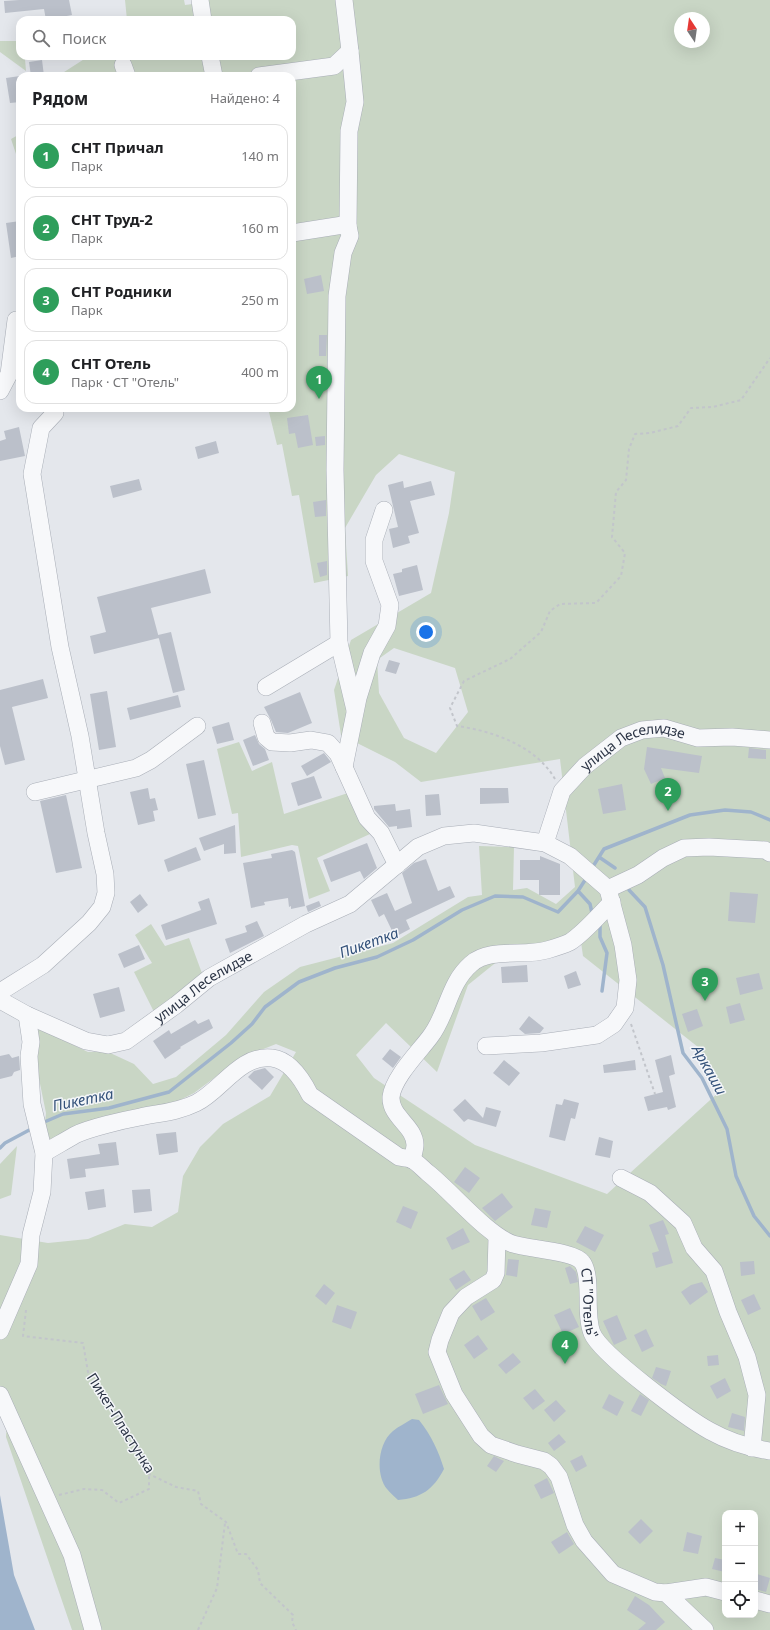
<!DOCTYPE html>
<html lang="ru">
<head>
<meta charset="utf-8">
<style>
	:root { --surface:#fff; --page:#f6f6f6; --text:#202124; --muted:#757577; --line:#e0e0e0; --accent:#0b8043 }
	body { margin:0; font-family:"Noto Sans",sans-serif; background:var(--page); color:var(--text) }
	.controls { position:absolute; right:12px; bottom:12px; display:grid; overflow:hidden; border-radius:8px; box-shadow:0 4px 16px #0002 }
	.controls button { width:36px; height:36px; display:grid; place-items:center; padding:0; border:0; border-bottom:1px solid var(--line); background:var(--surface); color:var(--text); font:20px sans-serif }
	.compass { position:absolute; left:674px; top:12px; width:36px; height:36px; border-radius:50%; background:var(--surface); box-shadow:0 4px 16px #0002; rotate:347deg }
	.you { position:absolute; left:426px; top:632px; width:14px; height:14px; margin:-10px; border:3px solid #fff; border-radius:50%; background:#1a73e8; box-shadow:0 0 0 6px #1a73e833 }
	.badge { display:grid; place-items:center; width:26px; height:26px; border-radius:50%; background:var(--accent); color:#fff; font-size:13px; font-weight:700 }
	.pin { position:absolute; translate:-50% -33px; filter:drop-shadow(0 1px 2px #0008) }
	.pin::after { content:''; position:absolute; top:21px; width:14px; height:12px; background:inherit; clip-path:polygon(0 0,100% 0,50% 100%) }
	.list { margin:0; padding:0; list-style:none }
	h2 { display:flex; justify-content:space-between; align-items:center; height:52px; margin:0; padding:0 16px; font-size:17px }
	h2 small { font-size:13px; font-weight:400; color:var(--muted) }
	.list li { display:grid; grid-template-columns:26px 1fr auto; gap:12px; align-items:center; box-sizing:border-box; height:64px; margin:0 8px 8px; padding:0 8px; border:1px solid var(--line); border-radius:12px }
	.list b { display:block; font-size:15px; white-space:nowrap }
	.list p { margin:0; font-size:13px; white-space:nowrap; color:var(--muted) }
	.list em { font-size:13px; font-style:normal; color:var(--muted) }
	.icon { flex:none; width:22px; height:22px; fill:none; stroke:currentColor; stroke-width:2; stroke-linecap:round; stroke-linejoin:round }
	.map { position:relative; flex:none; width:770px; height:1630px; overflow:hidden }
	.search { position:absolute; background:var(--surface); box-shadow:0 4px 16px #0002; left:16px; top:16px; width:280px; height:44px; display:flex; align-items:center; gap:10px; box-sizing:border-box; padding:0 14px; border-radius:12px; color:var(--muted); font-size:15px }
	.panel { position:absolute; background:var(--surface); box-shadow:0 4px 16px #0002; left:16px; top:72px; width:280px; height:340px; border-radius:12px }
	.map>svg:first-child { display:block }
	.green { fill:#c9d6c5; fill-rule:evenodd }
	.water { fill:#9fb4cc }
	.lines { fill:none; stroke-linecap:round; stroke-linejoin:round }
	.stream { stroke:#9fb4cc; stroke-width:3.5 }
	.building { fill:#bbc0ca }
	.minor-casing { stroke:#a9aeb7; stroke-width:18 }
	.path { stroke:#c2c5cb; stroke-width:2; stroke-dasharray:3 3; stroke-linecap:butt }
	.minor { stroke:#f7f8fa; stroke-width:17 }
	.labels { text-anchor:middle; stroke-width:3; stroke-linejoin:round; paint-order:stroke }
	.street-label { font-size:14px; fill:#2b3445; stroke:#f4f6f9 }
	.water-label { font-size:15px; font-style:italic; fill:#34527a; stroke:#f4f6f9 }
</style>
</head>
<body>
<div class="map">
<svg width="770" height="1630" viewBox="0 0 770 1630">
	<rect width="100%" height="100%" fill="#e4e7ec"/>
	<path class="green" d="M125,0h59l1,5 15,-2v-3h570v1630h-698l-66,-193 1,-15 -7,-13v-174l48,8 40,-4 37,-15 27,3 26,-15 5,-36 17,-29 23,-23 47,-28 26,-44 -20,-8 -35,14 -47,35 -18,9 -127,41 -5,-11 2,-19 -8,-39 -6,-49 56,27 18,-1 28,13 19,20 23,-7 50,-42 38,-43 36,-25 93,-24 75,-46 14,-2 -3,-49 35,1 -1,43 14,-2 29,16 19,-17 -15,-128 -139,23 -26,-20 -54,-27 -7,-45 17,-50 80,-47 18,-80 6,-41 -56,-18 -23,21 -31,53 3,48 -34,7 -15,-88 -7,1 -10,-52 -5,1 -9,-37h24v-332h-232l1,-2 28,-18h203v-36h-165zM680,18h24v24h-24zM394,648l61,20 13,44 -32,41 -32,-15 -25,-45 -2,-33zM581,942l2,14 115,91 22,44 -113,103 -132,-49 -101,-67 -18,-23 30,-32 51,49 31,-87 31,-25zM725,1513h30v102h-30z
		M0,41h20v15h22l-17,3 1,12 -26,-19z
		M20,134v32l-9,-27z
		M239,742l13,29 20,-9 12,52 67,-22 19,42 -53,24 13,33 -21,8 -11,-53 -6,-1 -51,12 -3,-44 -6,1 -15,-65z
		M151,924l14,22 24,-8 14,38 -48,38 -21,-42 18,-9 -17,-28z
		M17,1146l-6,49 -11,4v-35z"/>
	<path class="water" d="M412,1419l7,1c12,15 20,32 25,49 -11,21 -23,29 -46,31 -4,-4 -8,-7 -11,-11 -12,-15 -9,-46 6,-58 6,-5 13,-8 19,-12z
		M0,1495l14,80 21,55h-35z"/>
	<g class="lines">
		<path class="stream" d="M599,857l16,11
			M592,868l12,-19 86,-34 35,-5 26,2 19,8
			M629,890l16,17 18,58 20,88 19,25 25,51 9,47 18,40 16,20
			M578,891l12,13 2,9
			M600,922v15l7,16 -5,38
			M42,1123l21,-9 46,-6 60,-16 62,-49 21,-19 13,-17 34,-25 36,-14 42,-11 36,-17 49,-30 33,-14 28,1 35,15 20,-21 9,-14
			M0,1148l5,-5 28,-15"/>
	</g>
	<path class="building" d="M19,0h50l3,15 -26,5 -2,-11 -39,4 -1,-12z
		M42,60l2,16h-13l-2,-14z
		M20,76v26l-10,1 -4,-25z
		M20,221v35l-9,2 -5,-35z
		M321,275l3,16 -17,3 -3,-15z
		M319,335h8l-1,21h-7z
		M308,415l5,30 -15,3 -3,-15 -6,1 -2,-16z
		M19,427l6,29 -25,5v-20l6,-2 -2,-8z
		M325,436v9l-9,1 -1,-9z
		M216,441l3,12 -21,6 -3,-12z
		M139,479l3,11 -29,8 -3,-12z
		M403,481l1,7 27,-7 4,14 -25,6 9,32 -11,3 2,7 -17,5 -4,-19 9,-2 -10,-42z
		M326,500v16l-11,1 -2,-15z
		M327,561v14l-7,2 -3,-14z
		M417,565l6,25 -24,6 -6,-22 9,-2v-3z
		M205,569l6,24 -60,15 8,30 -65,16 -4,-18 16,-4 -9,-35z
		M171,632l14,58 -12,3 -15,-58z
		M389,660l11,3 -4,11 -11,-3z
		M43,679l5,19 -36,9 13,53 -20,5 -5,-19v-56z
		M107,691l9,56 -17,3 -9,-56z
		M300,692l12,31 -24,10 -12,-1 -5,-12 -7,-13z
		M178,695l3,12 -51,13 -3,-12z
		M229,722l5,18 -17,4 -5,-17z
		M255,735l4,9 6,5 4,11 -16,6 -10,-26z
		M647,747l55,9 -3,17 -38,-5 4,10 -14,6 -7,-15z
		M749,748l17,2v9l-18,-1z
		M324,753l7,9 -24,14 -6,-10z
		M204,760l12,55 -18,4 -12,-55z
		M314,776l8,22 -24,8 -7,-23z
		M622,784l4,26 -23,4 -5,-25z
		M148,788l2,11 5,-1 3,12 -5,1 2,10 -17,4 -8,-33z
		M480,788h28l1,15 -29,1z
		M439,794l2,21 -15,1 -1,-21z
		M66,795l16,73 -26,5 -16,-72z
		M395,804l1,7 14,-2 2,18 -15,2v-3l-8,1 -15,-18v-3z
		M235,825l1,28 -12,1v-10l-20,7 -5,-13z
		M367,843l10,25 -13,11 -4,-8 -29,11 -8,-22z
		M196,847l5,13 -33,12 -4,-12z
		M292,850l3,2 10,54 -14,3v-3l-2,1 -1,-9 -24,4 1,3 -14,3 -8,-45 29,-5 -1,-4z
		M540,856l20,8v31h-21v-15h-19v-20h20z
		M426,859l12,32 12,-5 5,11 -49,23 4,9 -15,8 -11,-23 -5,3 -8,-17 16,-7 8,18 17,-8 -10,-30 12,-10z
		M730,892l28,2 -3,29 -27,-2z
		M140,894l8,11 -10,8 -8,-11z
		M209,898l8,26 -51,16 -5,-15 40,-15 -3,-8z
		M319,901l2,5 -13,6 -2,-6z
		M257,921l7,15 -34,17 -5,-14 22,-7 -2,-6z
		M139,945l6,14 -21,9 -6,-14z
		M527,965l1,17 -26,1 -1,-16z
		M576,971l5,14 -13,4 -4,-13z
		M759,973l4,16 -23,6 -4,-17z
		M119,987l6,24 -25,7 -7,-24z
		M740,1003l5,17 -15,4 -4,-17z
		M697,1009l6,17 -15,6 -6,-18z
		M529,1016l15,12 -4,5 -15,1 -6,-5z
		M209,1019l4,9 -33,19 1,1 -16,11 -12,-18 16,-11 2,4 24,-14 3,4z
		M390,1049l11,8 -8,11 -11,-9z
		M9,1054l3,4 7,-2 1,14 -6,2 -2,4 -12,3v-23z
		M671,1055l4,19 -6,2 7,31 -8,3 -1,-3 -19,4 -4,-14 19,-5 -8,-32z
		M504,1060l16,13 -11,13 -16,-13z
		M635,1060l1,10 -32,3 -1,-8z
		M265,1068l9,9 -12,13 -14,-13 6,-6z
		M465,1099l18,19 3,-11 15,4 -5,16 -28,-8 -4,3 -11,-12z
		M564,1099l15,4 -4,16 -4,-1 -6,23 -16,-4 7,-33 6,1z
		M176,1132l2,20 -19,3 -3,-21z
		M599,1137l14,4 -3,17 -15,-3z
		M116,1142l3,23 -34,4 1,8 -16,2 -3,-20 33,-5 -2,-10z
		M465,1167l15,11 -11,15 -15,-11z
		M104,1189l2,18 -18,3 -3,-18z
		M150,1189l2,22 -18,2 -2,-23z
		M502,1193l11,14 -18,14 -13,-13z
		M403,1206l15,6 -7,17 -15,-7z
		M535,1208l16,3 -4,17 -16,-3z
		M663,1220l6,14 -4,1 8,28 -17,5 -4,-15 7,-2 -10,-26z
		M585,1226l19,9 -9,17 -19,-10z
		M463,1228l7,14 -18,8 -6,-12z
		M508,1259l11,1 -2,17 -11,-2z
		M754,1261l1,13 -14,2 -1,-14z
		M570,1266l6,6 2,10 -8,2 -5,-16z
		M464,1270l7,10 -15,10 -7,-11z
		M702,1282l6,10 -18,13 -9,-13 10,-7z
		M324,1284l11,9 -9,12 -11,-9z
		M754,1294l7,15 -13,6 -7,-15z
		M486,1298l9,14 -14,9 -9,-15z
		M337,1305l20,7 -6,17 -19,-7z
		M570,1308l9,19 -16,7 -9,-19z
		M617,1315l10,24 -13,6 -11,-24z
		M646,1329l8,17 -12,6 -8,-17z
		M478,1335l10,14 -14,10 -10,-14z
		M513,1353l8,9 -15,12 -8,-9z
		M718,1355l1,10 -11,1 -1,-10z
		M656,1367l15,4 -5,15 -5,-2 -9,-6z
		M725,1378l6,13 -14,8 -7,-13z
		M439,1385l9,19 -25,10 -8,-20z
		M535,1389l10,12 -12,9 -10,-12z
		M609,1394l15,8 -7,14 -15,-8z
		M640,1394l9,6 -8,16 -10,-5z
		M556,1400l10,11 -12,11 -10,-12z
		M732,1413l13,4 -1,14 -16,-4z
		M559,1434l7,8 -12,9 -6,-8z
		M582,1455l5,11 -11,6 -6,-11z
		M494,1456l10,5 -8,11 -9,-6z
		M547,1478l7,15 -13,6 -7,-14z
		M641,1519l12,12 -13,13 -12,-12z
		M567,1532l7,12 -15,10 -8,-12z
		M687,1532l15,4 -4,18 -15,-3z
		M715,1558l10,2v12l-13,-3z
		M757,1574l13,4 -4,14 -11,-3z
		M635,1596l14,9 16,17 -9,8h-18l8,-7 -19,-13z"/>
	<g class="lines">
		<g class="minor-casing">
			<g id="minor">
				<path d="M200,0l3,20"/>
				<path d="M210,56l4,20"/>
				<path d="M123,65l4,11"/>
				<path d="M259,76l75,-10 16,-15 -6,-51"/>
				<path d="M348,226l1,-95 6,-29 -5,-51"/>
				<path d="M292,233l51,-8 5,1 2,10 -7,17 -6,43 -2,174 4,173 16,67"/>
				<path d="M0,391l9,-17 7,-54"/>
				<path d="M266,687l73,-44"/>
				<path d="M262,723l4,14 6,5 18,1 21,-3 17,3 10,11 29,64 14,15 16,32"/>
				<path d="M344,767l14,-69 14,-45 15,-27 3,-21 -16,-44v-21l10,-30"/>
				<path d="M35,792l101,-24 15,-8 46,-34"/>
				<path id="s1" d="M545,843l17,-52 23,-25 36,-28 21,-8 22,-2 34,10 34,-1 38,3"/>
				<path d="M0,992l43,-27 46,-42 13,-16 4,-14 -1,-19 -9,-41 -16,-97 -20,-89 -28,-173 9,-46 14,-15"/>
				<path id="s2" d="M0,1000l27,15 59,26 22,4 18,-4 50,-36 33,-27 97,-54 44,-20 68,-57 26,-11 30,-3 71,10 25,13 38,33 30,-14 25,-17 21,-10 25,-1 56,3 5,3"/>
				<path d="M486,1046l55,-3 56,-8 17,-11 11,-16 3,-28 -5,-35 -14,-52"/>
				<path id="s3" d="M44,1153c10,-6 21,-12 31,-18 14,-7 49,-15 65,-18 19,-4 38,-5 56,-14 25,-12 44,-49 76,-45 18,2 31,23 38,37l89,62c4,1 9,1 12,2 6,3 12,10 17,14 23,18 60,63 85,71 15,5 61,7 69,18 11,14 2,51 10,71 8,21 96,86 118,98 18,10 40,17 60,20"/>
				<path d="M412,1160c1,-5 3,-11 3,-15 0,-19 -25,-28 -24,-48 2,-19 27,-44 39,-60 18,-23 18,-53 41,-73 19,-17 53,-7 76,-14 7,-2 17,-5 23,-8 15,-10 29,-27 42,-40"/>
				<path d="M621,1178l29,15 33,30 11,25 20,23 14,41 19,45 10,38 -5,53"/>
				<path d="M497,1238l-1,35 -3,7 -27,17 -15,16 -11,27 -3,12 17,42 27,42 10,9 26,9 27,7 7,5 8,11 16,48 9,16 29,33 42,18 11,1 39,37"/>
				<path d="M0,1331l29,-67 2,-29 11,-43 2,-39 -12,-49 -3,-48 2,-14 -4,-27"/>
				<path d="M0,1395l72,160 21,75"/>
				<path d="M666,1593l40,-6 19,5"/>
				<path d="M755,1600l15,4"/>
			</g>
		</g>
		<path class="path" d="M555,779c-19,-33 -62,-48 -98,-53l-7,-18 14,-27 46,-22 31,-27 9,-21 10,-7 36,-1 25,-27 4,-23 -13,-16 4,-45 10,-12 3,-31 6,-15 15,-1 28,-7 13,-18 22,-1 28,-7 29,-42
			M631,1024l24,70
			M26,1310l-3,26 60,7 5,29 50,76 11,26 27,13 22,4 3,13 25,18 12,32h8l12,16 2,13 33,32 -1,7 4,8
			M59,1495l25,-6 18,1 17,13 30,-14v-15
			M198,1630l19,-42 8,-65"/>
		<use href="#minor" class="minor"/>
	</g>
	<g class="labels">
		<g class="street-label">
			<text dy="5" stroke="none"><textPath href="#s1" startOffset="143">улица Леселидзе</textPath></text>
			<text dy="5" stroke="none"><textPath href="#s2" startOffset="231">улица Леселидзе</textPath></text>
			<text dy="5" stroke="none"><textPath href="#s3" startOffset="676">СТ "Отель"</textPath></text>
			<text transform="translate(121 1423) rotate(58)" y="5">Пикет-Пластунка</text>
		</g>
		<g class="water-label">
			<text transform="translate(369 943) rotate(-20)" y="5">Пикетка</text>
			<text transform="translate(709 1070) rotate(61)" y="5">Аркаши</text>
			<text transform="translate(83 1100) rotate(-12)" y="5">Пикетка</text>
		</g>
	</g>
</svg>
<div class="controls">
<button>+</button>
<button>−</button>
<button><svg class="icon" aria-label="locate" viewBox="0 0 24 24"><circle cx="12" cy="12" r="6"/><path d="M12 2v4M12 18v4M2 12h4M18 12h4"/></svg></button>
</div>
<svg class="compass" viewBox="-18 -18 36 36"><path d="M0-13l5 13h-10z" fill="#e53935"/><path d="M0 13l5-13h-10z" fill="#757577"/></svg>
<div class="you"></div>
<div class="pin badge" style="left:319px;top:399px;background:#2e9e5b">1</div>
<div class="pin badge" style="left:668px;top:811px;background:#2e9e5b">2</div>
<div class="pin badge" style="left:705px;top:1001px;background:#2e9e5b">3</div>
<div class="pin badge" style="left:565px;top:1364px;background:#2e9e5b">4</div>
<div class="search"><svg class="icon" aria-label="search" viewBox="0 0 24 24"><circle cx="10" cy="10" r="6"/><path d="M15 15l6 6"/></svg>Поиск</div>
<section class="panel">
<h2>Рядом<small>Найдено: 4</small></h2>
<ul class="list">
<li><span class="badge" style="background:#2e9e5b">1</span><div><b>СНТ Причал</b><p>Парк</p></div><em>140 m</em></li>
<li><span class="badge" style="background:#2e9e5b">2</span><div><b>СНТ Труд-2</b><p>Парк</p></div><em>160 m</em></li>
<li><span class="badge" style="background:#2e9e5b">3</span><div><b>СНТ Родники</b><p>Парк</p></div><em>250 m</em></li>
<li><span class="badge" style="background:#2e9e5b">4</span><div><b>СНТ Отель</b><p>Парк · СТ &quot;Отель&quot;</p></div><em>400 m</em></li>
</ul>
</section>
</div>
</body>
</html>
